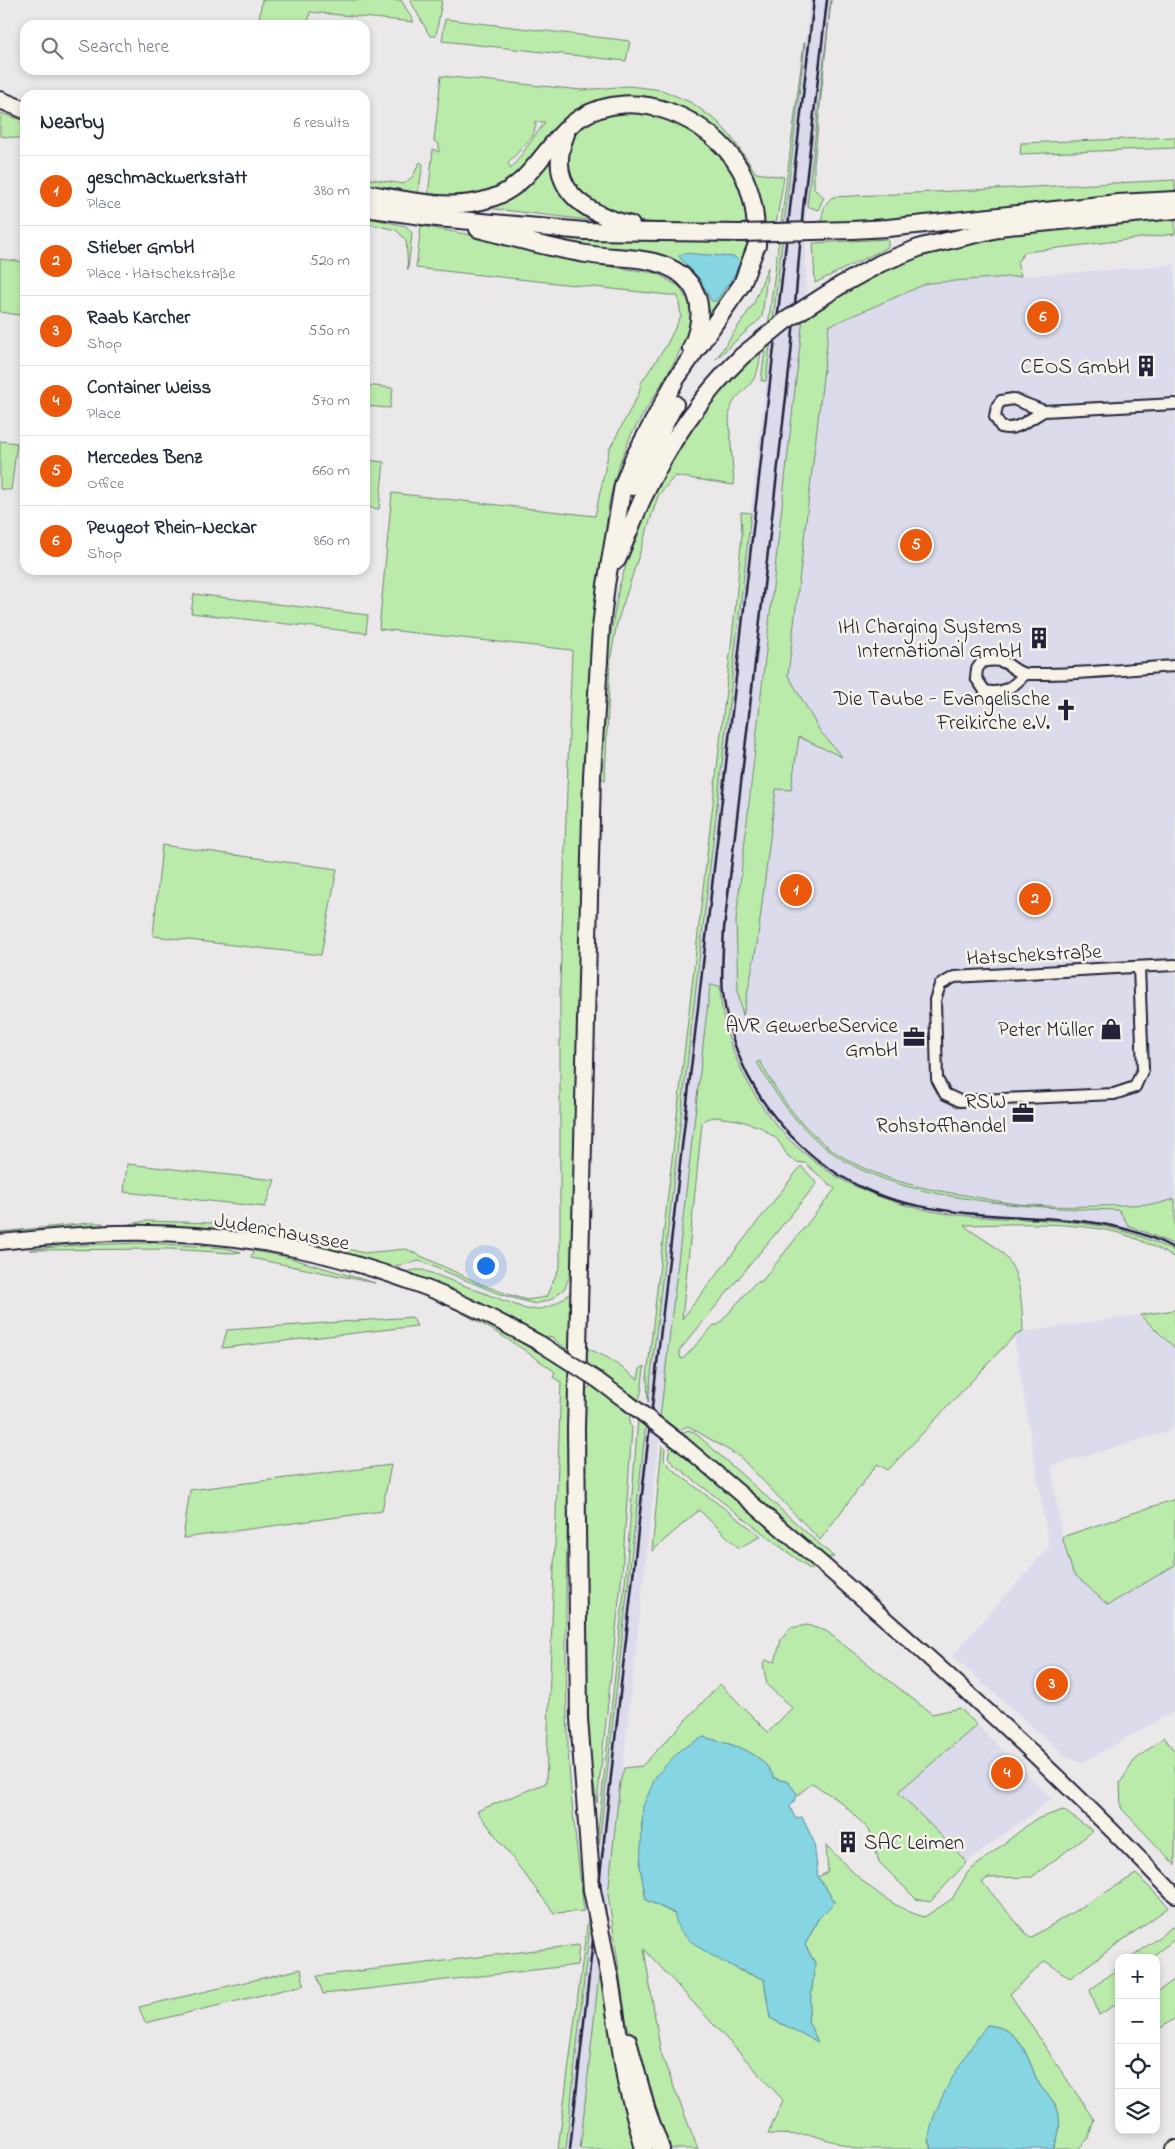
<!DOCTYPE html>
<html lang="en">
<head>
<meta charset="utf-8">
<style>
	:root { --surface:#fff; --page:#f6f6f7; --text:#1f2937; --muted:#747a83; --line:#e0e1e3; --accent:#ea580c }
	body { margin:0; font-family:"Indie Flower",sans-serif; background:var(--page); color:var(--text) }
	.controls { position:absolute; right:15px; bottom:15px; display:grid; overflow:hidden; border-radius:10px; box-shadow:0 2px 8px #0003 }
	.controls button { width:45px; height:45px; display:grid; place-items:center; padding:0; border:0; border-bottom:1px solid var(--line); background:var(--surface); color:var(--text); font:25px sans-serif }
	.you { position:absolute; left:485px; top:1265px; width:18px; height:18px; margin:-12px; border:4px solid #fff; border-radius:50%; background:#1a73e8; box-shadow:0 0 0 8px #1a73e833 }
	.badge { display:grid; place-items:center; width:32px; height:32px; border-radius:50%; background:var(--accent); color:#fff; font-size:16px; font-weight:700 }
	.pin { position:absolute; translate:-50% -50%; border:2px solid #fff; box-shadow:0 1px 5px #0006 }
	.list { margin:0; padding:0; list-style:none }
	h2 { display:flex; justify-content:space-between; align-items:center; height:65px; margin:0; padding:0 20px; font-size:21px }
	h2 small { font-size:16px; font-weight:400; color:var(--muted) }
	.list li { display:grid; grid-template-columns:32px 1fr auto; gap:15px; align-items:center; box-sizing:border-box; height:70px; padding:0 20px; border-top:1px solid var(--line) }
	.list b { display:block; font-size:19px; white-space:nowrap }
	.list p { margin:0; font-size:16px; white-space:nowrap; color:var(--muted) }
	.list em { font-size:16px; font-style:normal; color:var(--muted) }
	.icon { flex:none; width:28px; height:28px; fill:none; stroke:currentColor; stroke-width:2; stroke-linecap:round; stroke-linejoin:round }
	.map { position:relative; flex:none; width:1175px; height:2149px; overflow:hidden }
	.search { position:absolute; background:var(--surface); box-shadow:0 2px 8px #0003; left:20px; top:20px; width:350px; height:55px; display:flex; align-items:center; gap:12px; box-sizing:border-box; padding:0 18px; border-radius:15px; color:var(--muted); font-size:19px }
	.panel { position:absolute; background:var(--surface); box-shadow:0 2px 8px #0003; left:20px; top:90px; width:350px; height:485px; border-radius:15px }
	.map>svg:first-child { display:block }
	.built { fill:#dcdbec }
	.green { fill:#bbebaa; stroke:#6e8672; fill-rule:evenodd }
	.water { fill:#86d5e3; stroke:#5e8da0 }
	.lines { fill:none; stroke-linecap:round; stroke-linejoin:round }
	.street-casing { stroke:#22223b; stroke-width:14 }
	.secondary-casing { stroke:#22223b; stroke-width:18 }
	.primary-casing { stroke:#22223b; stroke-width:20 }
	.street { stroke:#f7f3e8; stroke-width:10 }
	.secondary { stroke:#f7f3e8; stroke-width:14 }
	.primary { stroke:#f7f3e8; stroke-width:16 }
	.rail { stroke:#22223b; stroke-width:2.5 }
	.secondary-bridge-casing { stroke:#22223b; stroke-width:18; stroke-linecap:butt }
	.primary-bridge-casing { stroke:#22223b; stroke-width:20; stroke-linecap:butt }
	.secondary-bridge { stroke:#f7f3e8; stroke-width:14 }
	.primary-bridge { stroke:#f7f3e8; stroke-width:16 }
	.labels { text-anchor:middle; stroke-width:5; stroke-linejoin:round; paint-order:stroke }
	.poi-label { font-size:21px; fill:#22223b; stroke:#f7f3e8; text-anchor:end }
	.street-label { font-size:21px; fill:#22223b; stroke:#f7f3e8 }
</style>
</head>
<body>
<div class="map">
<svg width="1175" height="2149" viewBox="0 0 1175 2149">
	<rect width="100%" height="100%" fill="#ebe8ea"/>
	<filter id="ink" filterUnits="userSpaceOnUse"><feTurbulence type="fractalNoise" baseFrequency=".02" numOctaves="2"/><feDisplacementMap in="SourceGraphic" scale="10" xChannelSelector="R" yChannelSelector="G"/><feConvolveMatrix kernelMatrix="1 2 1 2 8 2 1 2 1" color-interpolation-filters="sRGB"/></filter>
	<g filter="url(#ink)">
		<path class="built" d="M810,0h21l-25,215v79l-60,525 -10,101v36l21,-12 19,-155 15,1 8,-53 42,19 -21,-25 -32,-56 41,-349 99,-43 247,-18v934l-18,5 -125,1 -108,-16 -24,-6 -44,-18 -40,-28 -17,-16 -28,-39 -11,-21 -3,1 25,41 16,19 36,32 43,24 46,14 69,10 47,6 80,2 9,15 47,20v7l-29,-14 -46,-12 -132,-10 -49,-7 -50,-15 -24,-12 -43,-30 -35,-39 -27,-45 -9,-24 -11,-58 -10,-1 -130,1164h-14l71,-656z
			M1140,1315l35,33v74l-8,10 -116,34 11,71 11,36 35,32 67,-40v146l-92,51 -16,-5 -115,-101 97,-109 -35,-211 9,-4z
			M977,1725l75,74 -85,63 -70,-70z"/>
		<path class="green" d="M262,0h139l13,22 -104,-10 -2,13 -49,-5z
			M410,0h32l-6,36h-6z
			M831,0l-17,164v25l10,8 -6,13 -11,-4z
			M445,19l185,22 -4,20 -184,-20z
			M804,43h1l-39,338h-5z
			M441,76l141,14 47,-4 33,4 30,13 26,19 14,16 24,35 28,4 -8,47h-14l-43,-90 -114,-32 -91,80 -38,16 -48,-1 5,-48 6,3v-8l-5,-3zM534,122h11l-34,47 -3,-6 25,-27 3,-11z
			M651,112l47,20 30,29 17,37 6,26 -35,3 -82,-6 -48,-21 -20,-25c1,-9 1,-32 5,-39 15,-27 54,-23 80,-24z
			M0,113l25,8v18l-25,-3z
			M1175,137v11l-155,6 1,-11z
			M555,154l42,67 -119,-14z
			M420,162l3,2 -5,30 -53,-8v-8l39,6 9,-8z
			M1175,180v14l-315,28h-39c2,-11 3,-19 12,-25z
			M365,217l41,9 6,7 -4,37 -2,-30 -10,-10 -31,-7z
			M1175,219v15l-150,18 -8,10 4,14 -93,7 -99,43 -41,349 32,56 22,26 -43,-20 -8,53 -15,-1 -19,155 -14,72 -5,-24 -2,-72 67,-603c29,-21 62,-42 95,-55 79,-33 192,-35 277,-43z
			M421,226l67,12 117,28 51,7 24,14 5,10h3l4,19 -4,17 -13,28 -44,74 -13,32 -9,35 -17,152 -16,568 -4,47 -7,19 -15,12 -15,4 -36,-10 -79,-33 -30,6 -110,-30 -95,-10 -61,-2 22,-4 66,2 55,6 97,24 42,-4 77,36 27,10 17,5 19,-3 14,-31v-281l12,-335 -193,-21 13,-136 203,23 14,-66 30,-57 2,-10 25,-37 15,-30 -3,-20 -262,-28z
			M514,232l127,7 110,3 -6,27 -43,61 -6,-48 -108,-34z
			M888,239v8l-73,36 -2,-40z
			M0,259l25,3v54l-25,-4z
			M768,267l-6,50 -46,42 38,-56z
			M761,348c-1,12 -2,25 -10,35 -12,14 -20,15 -22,35l5,67 -59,-9 -17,20 -41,127 -7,38 -5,120 -7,-8 8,-112 13,-74 19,-59 11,-25 30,-57 38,-55z
			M365,385l28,3 -3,20 -25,-2z
			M0,441l17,2 -6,47 -11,-1z
			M365,460l19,2 -5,47 -14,-2z
			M741,512l10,1 -103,889 -1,-25 88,-766 7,-78z
			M194,594l174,21 -2,18 -175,-20z
			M162,845l175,24 -16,86 -168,-19z
			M710,985l10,1c1,43 18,84 42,120 47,70 124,103 206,110 44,4 89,2 132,10 27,4 51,14 75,26v6c-19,-10 -38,-21 -60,-26 -48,-11 -102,-8 -151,-7 12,11 30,18 41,31 17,20 17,51 18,76l-9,4 -126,134 -11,-6 -57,76 -80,-83 -52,-31 -11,5 -17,-13zM715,1117l23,3 22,7 17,12 11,17 8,6 9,1 30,26 -73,92 -7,2 -37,42h-4l-30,33 -3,1 -2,-8 138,-168 -16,-17 -119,153 20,-196 4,-4z
			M760,1061c47,91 106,120 205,134 22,4 45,9 67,10 41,3 84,0 125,-1l18,-5v46l-47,-20 -9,-15c-51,-1 -99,-3 -149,-11 -103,-15 -161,-42 -213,-137z
			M127,1164l148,16 -10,27 -141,-15z
			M89,1223h14l-1,3 -102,8v-2z
			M149,1243l77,5 15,4 -9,1 -62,-4 -141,1c40,-6 80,-6 120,-7z
			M253,1251l30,5 92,27 -124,-25z
			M277,1251l58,11 106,37 99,51v3l31,20c-3,123 -8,248 -3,372 2,55 10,111 16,166l-30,2 -77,-102 69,-28 15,-401 -8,-5 2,-5c-48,-36 -104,-69 -161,-89 -38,-13 -78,-23 -117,-32z
			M416,1270h7l103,39c20,2 33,-5 47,-19l-2,63 -18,-15 -11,-2 -74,-39 -63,-25z
			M1175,1310v38l-35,-33z
			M412,1317l5,9 -195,22 5,-18z
			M585,1347l23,11 30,21 2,-10 5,-3c-4,12 -1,24 -7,35l-53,-39z
			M591,1385l39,28 -1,11 3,3 -10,146 -25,230c-26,-135 -15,-275 -12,-412z
			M638,1418l8,6 -47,421 -1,-14 28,-258z
			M688,1430l6,2 140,125 -7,1 -147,-124z
			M671,1444l14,11 131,111 -5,4 -138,-106 -5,-7z
			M662,1445l3,3 -1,12 9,10 88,66 -22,12 -40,-38 -47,41z
			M391,1465l-9,46 -199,27 7,-48z
			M1175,1499v66l-67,40 -35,-32 -11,-36z
			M807,1625l19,6 106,83 28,-6 17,17 -79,67 69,70 -37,40 -14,-3 -37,-37 -9,-31 -28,-28 -30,-20 -14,12 -10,-13 -14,-4c-12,-28 -44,-34 -71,-41l-62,87 2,15 -3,27 6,34 29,14 5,17 60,40 24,8 6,39 47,23 -9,-20 7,-58 -10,-18 13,-26 17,-17 -17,-25 10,-5 -2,-27c29,30 58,60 98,72l28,-18 16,-27 66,-52 29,-10 30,21 -61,46 -44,1 -6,4 48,56 106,-64 33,33 -99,71 -25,-17 -35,33 84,126 -6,19 -10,10h-25c6,-12 9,-27 4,-41 -4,-10 -15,-17 -20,-28 -11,-26 -16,-52 -50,-55l-54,96 -5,20 3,8h-74l-45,-14 -44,-1 15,-34 -139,-151 17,105 37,95h-32l-26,-76 -14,-54 -18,-125 12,-112 4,-14 18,-2 78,-82 48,48 24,-24 -25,-23 -4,-22 2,-3 10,2 6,-22 9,-12z
			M1164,1737l11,15v113l-54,-57 -1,-25 14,-22z
			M592,1887l1,9 -27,253h-8z
			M1175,1925v14l-25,19h-19z
			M579,1945l-2,20 -254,29 -6,-18z
			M600,1964l19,121 17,64h-56z
			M1119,1967v35l-20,13 -9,-25z
			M301,1969l3,16 -159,38 -6,-16z
			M1175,1979v39l-19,13v-38z"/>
		<path class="water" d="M684,253l51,4 5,5 -6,14 -18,25h-5l-11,-22 -19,-20 -2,-3z
			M703,1737c27,7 59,13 71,41l14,4 10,13 -8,12 5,11 7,-1 12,25 4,35 17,25 -17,17 -13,26 10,18 -7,58 10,21 -48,-24 -6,-39c-25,-8 -65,-27 -83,-47 -4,-4 -5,-13 -7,-19l-28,-13 -6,-34 3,-60 13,-30 24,-26z
			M987,2025c34,3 39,29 50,55 5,11 16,18 20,28 5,14 2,29 -4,41h-122c-12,-26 39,-102 56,-124z"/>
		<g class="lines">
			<g class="street-casing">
				<path id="street" d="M1044,411c-14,7 -27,21 -43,16l-6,-10 2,-11 4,-5 12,-2 31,12 131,-7
					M1025,674c-12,13 -22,21 -40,17l-9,-13 1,-9 5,-7c29,-7 27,11 46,12 49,1 98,-5 147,-8
					M1139,967l4,102 -8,18 -21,7 -154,7 -15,-7 -8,-15 -2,-79 5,-15 14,-8 179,-10 42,-2
					M1171,2149l4,-3"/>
			</g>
			<g class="secondary-casing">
				<path id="secondary" d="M0,1242c39,-4 78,-8 117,-9 105,-3 214,17 312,56 39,15 75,35 112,55
					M596,1379l30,22
					M682,1444c170,144 339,289 493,451"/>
			</g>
			<g class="primary-casing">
				<path id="primary" d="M0,100l25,10
					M566,134c-22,54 18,79 65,91
					M365,193c40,7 87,19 127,5 42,-14 54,-58 88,-80 54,-34 131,0 160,51 14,25 16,49 17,77
					M365,208l72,10 148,13 155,2
					M988,228l187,-18
					M478,229c36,9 71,19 108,25 22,4 46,2 68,8 45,12 55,46 37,86
					M852,230l36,-2 230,-25 57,-3
					M841,285l40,-22 40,-16 77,-18
					M633,487l42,-83
					M617,560c9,-20 16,-40 25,-60 25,-54 58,-103 100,-144
					M592,1890l-13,-172 -3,-289 16,-653 9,-148 5,-43 17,-100 10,-26 43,-80 66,-95 15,-40
					M610,1979l16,103 18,67
					M628,2041l19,70 14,38"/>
			</g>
			<use href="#street" class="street"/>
			<use href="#secondary" class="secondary"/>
			<use href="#primary" class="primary"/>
			<path class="rail" d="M827,0l-24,209 -12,145 -67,575c-1,22 -3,43 -1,64 10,87 67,162 146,198 30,13 64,18 96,22 71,8 145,-1 210,36
				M570,2149l72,-655 172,-1494"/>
			<g class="secondary-bridge-casing">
				<path id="secondary-bridge" d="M541,1344l55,35
					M626,1401l56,43"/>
			</g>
			<g class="primary-bridge-casing">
				<path id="primary-bridge" d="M740,233l112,-3
					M742,356l43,-35 56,-36
					M592,1890l18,89"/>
			</g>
			<use href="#secondary-bridge" class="secondary-bridge"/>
			<use href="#primary-bridge" class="primary-bridge"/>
		</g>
	</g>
	<defs>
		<g id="building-bare" transform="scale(1.725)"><path d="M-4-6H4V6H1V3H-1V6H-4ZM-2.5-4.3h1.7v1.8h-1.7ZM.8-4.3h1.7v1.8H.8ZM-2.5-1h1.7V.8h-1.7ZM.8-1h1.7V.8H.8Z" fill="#22223b" stroke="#f7f3e8" stroke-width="2.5" paint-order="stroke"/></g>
		<g id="church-bare" transform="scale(1.725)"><path d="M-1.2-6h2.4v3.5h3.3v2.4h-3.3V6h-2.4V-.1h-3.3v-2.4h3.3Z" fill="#22223b" stroke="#f7f3e8" stroke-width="2.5" paint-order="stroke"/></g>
		<g id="shop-bare" transform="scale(1.725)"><path d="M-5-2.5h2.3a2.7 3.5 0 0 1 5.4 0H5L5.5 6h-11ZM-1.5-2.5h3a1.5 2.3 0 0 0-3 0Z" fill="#22223b" stroke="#f7f3e8" stroke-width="2.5" paint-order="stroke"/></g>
		<g id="office-bare" transform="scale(1.725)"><path d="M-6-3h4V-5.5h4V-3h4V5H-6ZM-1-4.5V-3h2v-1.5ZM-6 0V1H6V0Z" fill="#22223b" stroke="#f7f3e8" stroke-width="2.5" paint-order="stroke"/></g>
	</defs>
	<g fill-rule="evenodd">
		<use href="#building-bare" x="1146" y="366"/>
		<use href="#building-bare" x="1039" y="638"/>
		<use href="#church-bare" x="1066" y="710"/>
		<use href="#shop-bare" x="1111" y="1029"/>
		<use href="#office-bare" x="914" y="1037"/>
		<use href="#office-bare" x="1023" y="1113"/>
		<use href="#building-bare" x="848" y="1842"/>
	</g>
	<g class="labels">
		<g class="poi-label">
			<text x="1130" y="373">CEOS GmbH</text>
			<text x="1022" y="633">IHI Charging Systems<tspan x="1022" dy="24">International GmbH</tspan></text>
			<text x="1050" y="705">Die Taube - Evangelische<tspan x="1050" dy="24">Freikirche e.V.</tspan></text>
			<text x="898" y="1032">AVR GewerbeService<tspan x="898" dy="24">GmbH</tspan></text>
			<text x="1094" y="1036">Peter Müller</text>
			<text x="1006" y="1108">RSW<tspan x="1006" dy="24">Rohstoffhandel</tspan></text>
			<text x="864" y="1849" text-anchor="start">SAC Leimen</text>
		</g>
		<g class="street-label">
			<text transform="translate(1034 954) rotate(-3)" y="7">Hatschekstraße</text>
			<text transform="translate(282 1231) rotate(10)" y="7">Judenchaussee</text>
		</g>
	</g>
</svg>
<div class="controls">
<button>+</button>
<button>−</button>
<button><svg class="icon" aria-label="locate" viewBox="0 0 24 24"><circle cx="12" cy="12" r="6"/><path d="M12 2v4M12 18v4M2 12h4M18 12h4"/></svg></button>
<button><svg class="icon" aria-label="layers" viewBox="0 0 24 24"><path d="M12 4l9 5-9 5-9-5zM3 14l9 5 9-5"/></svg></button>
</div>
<div class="you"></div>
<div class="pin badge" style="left:796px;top:890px">1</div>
<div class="pin badge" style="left:1035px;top:899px">2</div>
<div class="pin badge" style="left:1052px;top:1684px">3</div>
<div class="pin badge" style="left:1007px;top:1773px">4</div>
<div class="pin badge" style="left:916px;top:545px">5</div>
<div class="pin badge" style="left:1043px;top:317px">6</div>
<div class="search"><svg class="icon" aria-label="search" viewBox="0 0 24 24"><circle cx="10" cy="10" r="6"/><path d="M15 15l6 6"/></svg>Search here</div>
<section class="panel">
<h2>Nearby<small>6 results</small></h2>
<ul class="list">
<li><span class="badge">1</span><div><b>geschmackwerkstatt</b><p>Place</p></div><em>380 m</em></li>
<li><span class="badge">2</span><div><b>Stieber GmbH</b><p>Place · Hatschekstraße</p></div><em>520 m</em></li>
<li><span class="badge">3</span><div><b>Raab Karcher</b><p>Shop</p></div><em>550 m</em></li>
<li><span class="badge">4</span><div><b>Container Weiss</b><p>Place</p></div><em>570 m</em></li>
<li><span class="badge">5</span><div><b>Mercedes Benz</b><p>Office</p></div><em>660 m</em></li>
<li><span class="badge">6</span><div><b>Peugeot Rhein-Neckar</b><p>Shop</p></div><em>860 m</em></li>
</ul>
</section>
</div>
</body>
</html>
